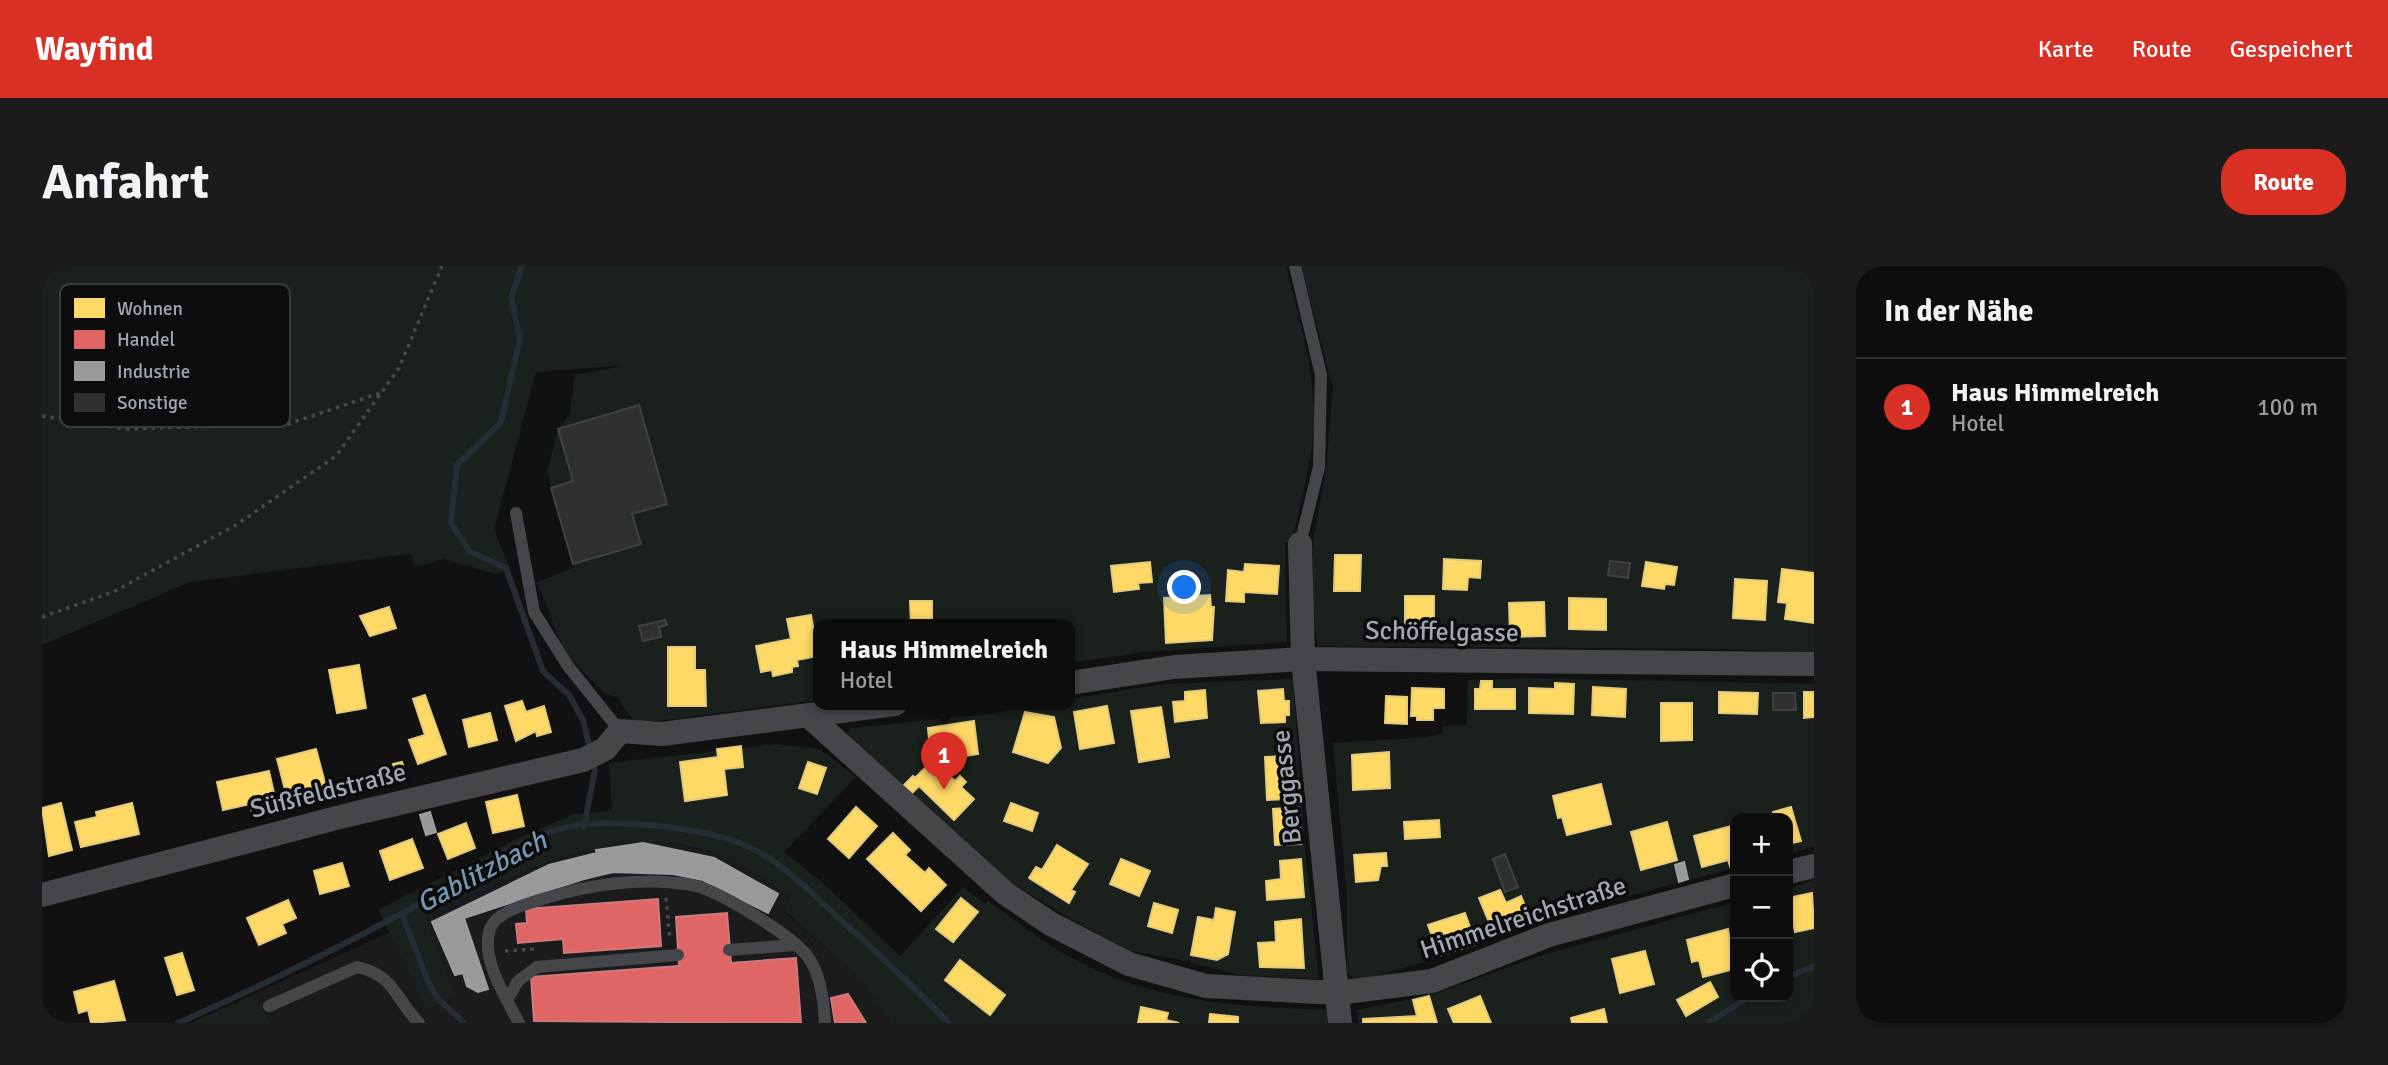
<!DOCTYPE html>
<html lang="de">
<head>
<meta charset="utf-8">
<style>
	:root { --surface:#0d0d0d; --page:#1b1b1b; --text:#f1f3f6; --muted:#9a9c9d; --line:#2d2d2e; --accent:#d93025 }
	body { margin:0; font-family:Signika,sans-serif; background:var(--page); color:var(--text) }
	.controls { position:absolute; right:21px; bottom:21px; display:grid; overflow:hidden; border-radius:14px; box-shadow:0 4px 10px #0003 }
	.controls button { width:63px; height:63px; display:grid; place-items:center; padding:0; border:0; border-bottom:2px solid var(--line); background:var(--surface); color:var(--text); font:35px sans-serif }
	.you { position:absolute; left:1143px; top:322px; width:24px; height:24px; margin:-18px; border:5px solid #fff; border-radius:50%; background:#1a73e8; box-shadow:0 0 0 10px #1a73e833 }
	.badge { display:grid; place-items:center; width:46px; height:46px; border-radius:50%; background:var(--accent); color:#fff; font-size:23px; font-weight:700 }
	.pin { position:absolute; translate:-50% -58px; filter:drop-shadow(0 2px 4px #0008) }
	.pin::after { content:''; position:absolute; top:37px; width:24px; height:21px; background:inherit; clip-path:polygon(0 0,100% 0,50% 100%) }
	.popup { position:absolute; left:771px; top:353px; width:262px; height:91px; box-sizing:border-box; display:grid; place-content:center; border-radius:14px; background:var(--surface); filter:drop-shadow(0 2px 5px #0005); font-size:23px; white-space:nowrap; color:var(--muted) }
	.popup b { font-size:26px; color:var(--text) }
	.popup::after { content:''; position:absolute; left:50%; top:100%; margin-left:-14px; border:14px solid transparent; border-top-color:var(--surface) }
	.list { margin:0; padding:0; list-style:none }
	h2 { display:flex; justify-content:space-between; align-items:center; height:91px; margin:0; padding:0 28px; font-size:30px }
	h2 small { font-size:23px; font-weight:400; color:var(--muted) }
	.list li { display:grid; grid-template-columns:46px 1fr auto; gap:21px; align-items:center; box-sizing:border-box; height:98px; padding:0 28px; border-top:2px solid var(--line) }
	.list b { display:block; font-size:26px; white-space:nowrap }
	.list p { margin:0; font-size:23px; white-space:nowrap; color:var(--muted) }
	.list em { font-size:23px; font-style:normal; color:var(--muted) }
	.icon { flex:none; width:38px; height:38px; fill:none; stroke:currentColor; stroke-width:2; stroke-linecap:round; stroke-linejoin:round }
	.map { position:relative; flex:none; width:1772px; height:757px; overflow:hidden; border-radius:28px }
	header { display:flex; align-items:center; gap:42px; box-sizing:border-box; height:98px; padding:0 35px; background:var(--accent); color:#fff }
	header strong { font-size:33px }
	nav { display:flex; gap:38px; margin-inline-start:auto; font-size:24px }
	.intro { display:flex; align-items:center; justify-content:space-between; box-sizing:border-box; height:168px; padding:0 42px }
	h1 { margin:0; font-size:49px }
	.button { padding:18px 32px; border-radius:28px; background:var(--accent); color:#fff; font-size:24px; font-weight:700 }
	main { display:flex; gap:42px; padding:0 42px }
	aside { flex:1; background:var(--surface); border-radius:28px; box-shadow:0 4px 10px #0003 }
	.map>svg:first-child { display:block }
	.built { fill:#1b1b1d }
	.green { fill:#1a201b }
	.homes { fill:#ffd966; stroke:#e3ca7d; stroke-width:2 }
	.shops { fill:#e06666; stroke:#cd7a7d; stroke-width:2 }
	.industry { fill:#999; stroke:#9b9da1; stroke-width:2 }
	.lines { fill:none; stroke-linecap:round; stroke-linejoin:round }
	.stream { stroke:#252c33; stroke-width:6 }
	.building { fill:#303032; stroke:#404145; stroke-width:2 }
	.path { stroke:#47484c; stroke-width:3.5; stroke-dasharray:3.5 5; stroke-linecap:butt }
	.service { stroke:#45464a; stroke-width:12 }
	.minor { stroke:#45464a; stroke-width:24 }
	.labels { text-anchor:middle; stroke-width:7; stroke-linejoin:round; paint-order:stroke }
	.street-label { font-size:26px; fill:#a1a7b3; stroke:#0c0c0d }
	.water-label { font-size:28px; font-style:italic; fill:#7795b0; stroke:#0c0c0d }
	.key { fill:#0c0c0d; stroke:#393a3f; stroke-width:2 }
	.key-label { font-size:19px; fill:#a1a7b3 }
</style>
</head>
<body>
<header>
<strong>Wayfind</strong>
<nav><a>Karte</a><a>Route</a><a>Gespeichert</a></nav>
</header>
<div class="intro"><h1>Anfahrt</h1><a class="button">Route</a></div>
<main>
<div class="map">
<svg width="1772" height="757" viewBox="0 0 1772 757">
	<rect width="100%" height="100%" fill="#111"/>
	<path class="built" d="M598,573l36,5 47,12 39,19 28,22 -7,14 78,68 30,44h-619l-20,-28 270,-123 64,-23z"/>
	<path class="green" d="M0,0h1244c11,45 25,91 28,138 2,46 -13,95 -22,139h-7l2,99 -142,10 -75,11v-39h-252v76l-152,20 -26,2 -8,-3 -14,-21 -14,-5 -40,-42 -27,-69 38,-15 -28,-95 11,-43 12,-15 5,-39 52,-10 -91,7 -42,158 17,40 -15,4 -53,-15 -27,8 -6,-13 -220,28 -148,63z
		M1259,0h513v387l-91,-4 -406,-3 -4,-38v-66l13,-73 7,-81z
		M1484,412l288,6v162l-26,8v-36h-53v50l-195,51 -118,44 -57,16 -11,-1 -7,-5v-76l-14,-154 95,-6 15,-4v-7l24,-1 1,-45z
		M1251,413l12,169 14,131 -79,-4 -59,-15 -50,-9 -62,-33 -74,-46 -145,-133 -2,-7 3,-4 138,-14 51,-10h30v-5l93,-15z
		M732,478l46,5 36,28 -72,75 39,31 77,73 63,-69 22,17 3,-4c30,23 60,46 94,63 75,39 161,44 245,47v13h-436l-30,-44 -78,-69 7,-13c-130,-103 -234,-41 -365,20l29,77 -26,17 -50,-101 140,-72 56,-24 38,-3 -3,-48z
		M1772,614v143h-456l-1,-13 78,-16 104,-38 196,-54v95h53v-109z
		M210,729l20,28h-81z"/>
	<path class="homes" d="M1293,289h26l-1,36h-26z
		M1402,293l37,2 -1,17 -12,-1 -1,13 -24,-1z
		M1108,296l2,20 -14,1 1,6 -25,3 -3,-26z
		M1604,296l31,5 -3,18 -9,-1 -1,5 -22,-3z
		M1203,298l34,2 -2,28 -33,-2v10l-18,-1 2,-31 16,2z
		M1740,303l32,4v50l-29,-4 2,-16 -9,-1z
		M1693,313l32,2 -2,39 -32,-2z
		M1168,329l1,12h3l-2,33 -46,3 -2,-45z
		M1363,330h29v40h-29z
		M1527,332l37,1v31l-37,-1z
		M868,335h22v23h-21z
		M1502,336l1,34 -35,1 -1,-34z
		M347,341l7,21 -26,8 -10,-20z
		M769,349l7,41 -21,4 1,6 -6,1v5l-19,4 -1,-6 -11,2 -5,-26 35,-7 -4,-20z
		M626,381h27v23h10l1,36h-38z
		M317,399l7,43 -29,5 -8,-43z
		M1439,415h11v8h23v20h-40v-20h5z
		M1513,417l19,1 -1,30 -44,-1v-25l26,1z
		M1551,421l33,2 -1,28 -33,-2z
		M1370,422l32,1v19h-11v12h-16v-4h-6z
		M1241,423l1,12h5v14h-4v7l-24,1 -3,-32z
		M1163,424l2,28 -32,4 -2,-20 12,-1v-9z
		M1677,426l39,1 -1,21 -38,-1z
		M1762,426h10v25l-10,1z
		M383,429l21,59 -28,10 -9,-24 16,-5 -12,-36z
		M1344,430l21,1v27l-22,-1z
		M480,435l4,11 18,-6 7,26 -14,4 -1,-5 -20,10 -11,-35z
		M1619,437h31v37l-31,1z
		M1065,440l7,37 -34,6 -6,-37z
		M1119,441l8,50 -30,5 -8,-51z
		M983,446l29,5 7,31 -13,15 -35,-11z
		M448,447l7,27 -28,7 -6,-27z
		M932,455l4,33 -20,3 -1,-11 -21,3 -2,-11 -5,1 -1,-11z
		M699,480l2,21 -19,2 3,26 -42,6 -5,-39 38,-5 -1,-8z
		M274,483l12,45 -39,11 -12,-46z
		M1347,486l1,36 -37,2 -1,-35z
		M1245,490l2,43 -22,1 -2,-43z
		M891,494l22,21 5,-5 6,6 -5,5 13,12 -20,21 -35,-34 -7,7 -8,-8 9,-9 2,2z
		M360,496l5,15 -8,3 -6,-16z
		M766,496l18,6 -9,26 -18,-6z
		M227,505l8,36 -25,6 -2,-9 -27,6 -6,-28z
		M1559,518l10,40 -44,11 -5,-18 -4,1 -5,-22z
		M475,529l7,31 -31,7 -7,-31z
		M19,537l11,47 -23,6 -7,-48z
		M90,537l7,31 -58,13 -6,-25 22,-5 -1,-5z
		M969,537l27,10 -6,18 -28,-10z
		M814,541l21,19 -28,32 -21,-19z
		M1257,541l2,37 -26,1 -2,-36z
		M1749,541l10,34 -13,3v-26h-13l-2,-6z
		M1397,554l1,17 -35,2 -1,-17z
		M1625,556l10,38 -36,10 -10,-38z
		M424,557l9,25 -27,11 -10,-25z
		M1693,559v42l-4,2 -3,-9 -26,7 -8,-31z
		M851,567l17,17 -5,5 20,18 4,-5 17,17 -25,26 -54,-52z
		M370,573l11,29 -33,12 -10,-29z
		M1015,579l31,19 -17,26 4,2 -6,11 -40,-25 7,-11 6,3z
		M1344,587l1,13h-6l-3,14 -22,2 -2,-27z
		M1079,593l29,12 -11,25 -29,-12z
		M1259,593l3,38 -37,3 -1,-19 15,-2 -1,-18z
		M300,597l7,23 -29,8 -6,-23z
		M1458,624l6,13 15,-7 10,24 -15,7 -4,-9 -21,9 -12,-29z
		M1770,627l2,35 -19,4 -7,-34z
		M919,632l17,14 -25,30 -17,-13z
		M246,634l8,18 -14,6 4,9 -27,12 -12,-27z
		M1112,637l24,7 -6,23 -24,-7z
		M1174,642l19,4 -7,42 -11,6 -26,-5 7,-38 16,3z
		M1423,647l11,31 -37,12 -11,-31z
		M1259,653l3,49 -44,-1 -2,-24 18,-1 -1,-20z
		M1686,663l6,40 -31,8 -4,-17 -7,2 -5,-22z
		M1603,685l9,33 -34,9 -8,-34z
		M140,687l12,37 -17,5 -12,-37z
		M918,694l45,35 -15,20 -45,-35z
		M72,715l11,39 -34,3 -3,-13 -9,3 -5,-21z
		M1668,716l8,15 -32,19 -9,-16z
		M1387,730l8,27h-74v-4l54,-3 -4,-16z
		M1438,730l11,27h-37l-6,-14z
		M1099,741l27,6 -2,7 13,3h-41z
		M1562,743l3,14h-35l-1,-5z
		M1168,748l28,3v6h-29z"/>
	<path class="shops" d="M616,633l3,47 -97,7 -1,-14 -45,4 -2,-19 11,-1 -1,-14z
		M685,647l4,50 65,-5 5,65 -267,-2 -3,-44 148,-11 -3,-49z
		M806,728l18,29h-31l-4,-25z"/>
	<path class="industry" d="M388,546l6,20 -10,3 -6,-20z
		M601,577l71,15 64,36 -10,19 -65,-33 -30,-6 -60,-2 -29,7 -120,39 24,71 -10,3 -11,-6 -4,-13 -8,2 -23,-53 117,-57 48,-12 -1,-3z
		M1642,596l4,17 -9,3 -4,-17z"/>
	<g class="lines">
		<path class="stream" d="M480,0l-11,32 9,41 -19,83 -44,43 -6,58 18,28 37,17 37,103 26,24 14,25 7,29
			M542,561l11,-57 -3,-10
			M360,648l27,70 10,16 24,22
			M1746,711l26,-11
			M136,757c75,-33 150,-70 223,-109 52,-27 102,-69 158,-85 47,-13 144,-2 188,17 32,14 58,41 83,64 41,37 81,74 119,113
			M1666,757l41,-26"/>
	</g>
	<path class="building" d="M597,139l28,99 -35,10 9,30 -68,20 -22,-76 22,-7 -15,-52z
		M1568,295l20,2 -2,15 -20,-3z
		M623,354l2,5 -8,2 2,10 -18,4 -4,-15z
		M1731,427h22l1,17h-23z
		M1463,588l13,33 -13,5 -12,-33z"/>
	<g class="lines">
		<path class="path" d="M0,150l84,13 162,-5 95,-32
			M0,351l71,-25 123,-67 100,-69 63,-88 43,-102
			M624,632l4,42
			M463,685l30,-2"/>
		<path class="service" d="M1253,0l26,109 -2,92 -19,77
			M474,247l18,99 34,54 52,65
			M687,684l65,-5
			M465,734l11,-19 19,-14 141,-12
			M227,740l88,-39c38,8 39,33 62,56
			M477,757c-13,-25 -39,-65 -29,-94 6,-17 34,-24 49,-29 47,-15 103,-24 152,-15 26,4 102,51 117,72 13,18 16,44 17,66"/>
		<path class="minor" d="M1258,278l3,115 37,364
			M1028,417l104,-16 129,-8 511,5
			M768,451l195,176 46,31 78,40 77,22 131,7 95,-12 117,-46 186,-50
			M1746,606l26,-6
			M0,629l306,-80 235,-55 22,-11 15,-18 42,3 233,-30"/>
	</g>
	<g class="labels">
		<g class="street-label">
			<text transform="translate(1400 365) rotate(1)" y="9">Schöffelgasse</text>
			<text transform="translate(1244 521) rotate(-96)" y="9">Berggasse</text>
			<text transform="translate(286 524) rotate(-14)" y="9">Süßfeldstraße</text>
			<text transform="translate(1481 651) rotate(-18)" y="9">Himmelreichstraße</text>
		</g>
		<g class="water-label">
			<text transform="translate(439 605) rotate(-28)" y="10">Gablitzbach</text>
		</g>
	</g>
	<rect x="18" y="18" width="230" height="143" rx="10" class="key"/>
	<rect x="32" y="32" width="31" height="20" fill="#ffd966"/>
	<rect x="32" y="64" width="31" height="19" fill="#e06666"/>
	<rect x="32" y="95" width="31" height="20" fill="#999"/>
	<rect x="32" y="127" width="31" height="19" fill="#303032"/>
	<g class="key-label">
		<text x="75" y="49">Wohnen</text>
		<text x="75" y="80">Handel</text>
		<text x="75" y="112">Industrie</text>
		<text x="75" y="143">Sonstige</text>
	</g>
</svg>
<div class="controls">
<button>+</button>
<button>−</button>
<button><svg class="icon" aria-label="locate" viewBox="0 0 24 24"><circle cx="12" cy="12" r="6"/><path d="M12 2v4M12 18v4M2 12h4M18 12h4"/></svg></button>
</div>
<div class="you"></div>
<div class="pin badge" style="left:902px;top:524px">1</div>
<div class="popup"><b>Haus Himmelreich</b>Hotel</div>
</div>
<aside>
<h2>In der Nähe<small></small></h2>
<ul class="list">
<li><span class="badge">1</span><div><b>Haus Himmelreich</b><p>Hotel</p></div><em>100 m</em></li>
</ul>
</aside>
</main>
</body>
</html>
